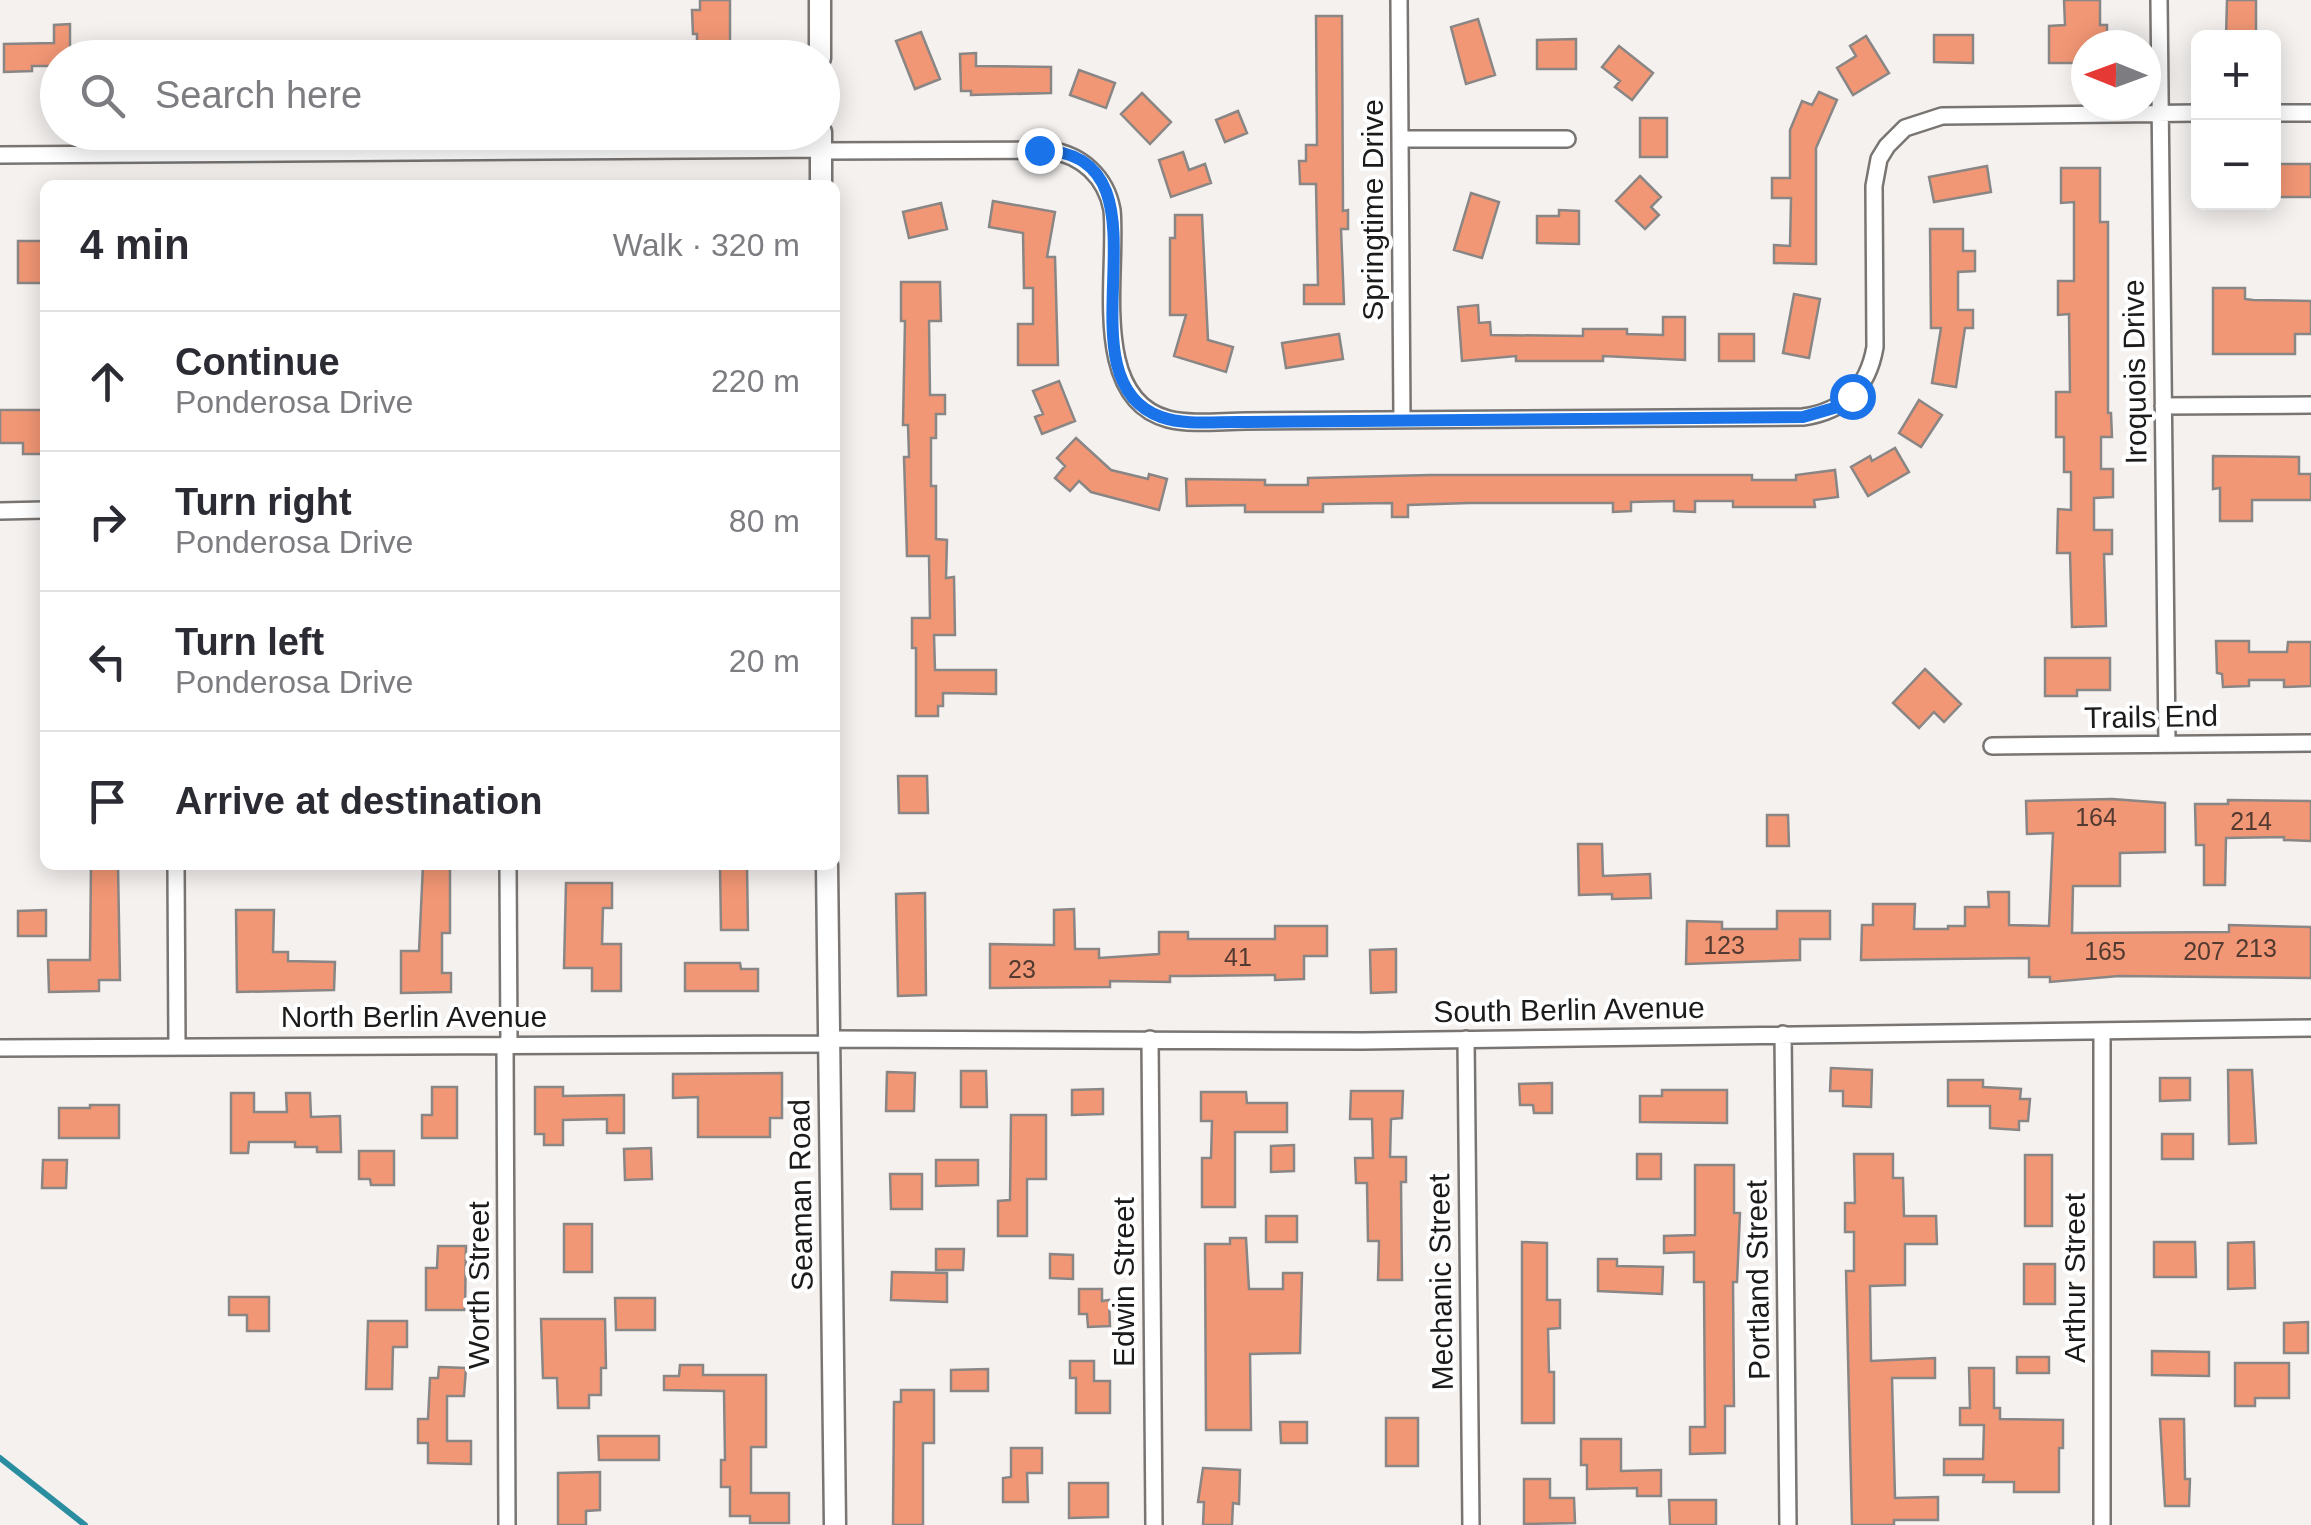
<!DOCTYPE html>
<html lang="en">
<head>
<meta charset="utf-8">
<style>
	:root { --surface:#fff; --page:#f7f7f7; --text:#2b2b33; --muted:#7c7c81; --line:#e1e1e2 }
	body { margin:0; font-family:Arial,sans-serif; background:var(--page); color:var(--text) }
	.controls { position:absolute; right:30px; top:30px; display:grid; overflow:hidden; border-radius:15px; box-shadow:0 5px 25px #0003 }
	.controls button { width:90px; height:90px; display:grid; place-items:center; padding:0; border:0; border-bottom:2px solid var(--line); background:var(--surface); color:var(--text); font:50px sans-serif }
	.compass { position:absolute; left:2071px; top:30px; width:90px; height:90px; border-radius:50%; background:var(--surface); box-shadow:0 5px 25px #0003; rotate:271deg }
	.stop { position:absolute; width:30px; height:30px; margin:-22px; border:8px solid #1a73e8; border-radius:50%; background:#fff }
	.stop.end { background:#1a73e8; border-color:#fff; box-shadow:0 2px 10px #0008 }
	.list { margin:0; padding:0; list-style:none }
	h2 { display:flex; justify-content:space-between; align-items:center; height:130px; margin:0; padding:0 40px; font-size:42px }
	h2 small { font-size:32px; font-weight:400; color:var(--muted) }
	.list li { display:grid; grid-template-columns:65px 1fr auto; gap:30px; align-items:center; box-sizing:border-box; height:140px; padding:0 40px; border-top:2px solid var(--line) }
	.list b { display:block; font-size:38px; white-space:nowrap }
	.list p { margin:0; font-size:32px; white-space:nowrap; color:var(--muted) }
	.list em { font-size:32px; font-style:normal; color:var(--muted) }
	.icon { flex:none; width:55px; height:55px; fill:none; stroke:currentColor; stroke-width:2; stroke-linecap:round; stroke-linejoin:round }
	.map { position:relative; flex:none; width:2311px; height:1525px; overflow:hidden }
	.search { position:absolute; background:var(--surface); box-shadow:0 5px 25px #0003; left:40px; top:40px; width:800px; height:110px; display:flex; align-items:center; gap:25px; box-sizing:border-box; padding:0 35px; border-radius:55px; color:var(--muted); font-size:38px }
	.panel { position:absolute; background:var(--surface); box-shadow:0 5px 25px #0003; left:40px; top:180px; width:800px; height:690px; border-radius:15px }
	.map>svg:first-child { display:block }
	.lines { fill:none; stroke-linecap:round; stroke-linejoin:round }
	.stream { stroke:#2b8ea0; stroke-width:6 }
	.building { fill:#f29775; stroke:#898685; stroke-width:2.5 }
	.minor-casing { stroke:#787573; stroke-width:20 }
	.tertiary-casing { stroke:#787573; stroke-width:25 }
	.minor { stroke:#fff; stroke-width:15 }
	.tertiary { stroke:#fff; stroke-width:20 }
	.route { stroke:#1a73e8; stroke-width:12 }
	.labels { text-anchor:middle; stroke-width:8; stroke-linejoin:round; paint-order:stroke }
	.number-label { font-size:25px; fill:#523a31 }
	.street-label { font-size:30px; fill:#1c1b1a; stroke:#fff }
</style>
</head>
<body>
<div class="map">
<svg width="2311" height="1525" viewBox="0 0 2311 1525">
	<rect width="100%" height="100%" fill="#f4f1ef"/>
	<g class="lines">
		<path class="stream" d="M0,1458l85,67"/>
	</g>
	<path class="building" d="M700,0h30v58h-33v-24h-4l-1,-24h8z
		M2064,0h36v25h7v20h-21v18h-37v-37l16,-1z
		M2227,0h29v38h-30z
		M1316,16h26l1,195 5,-1v19h-7l3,75h-40v-19h14l-2,-101h-16l-1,-23h7v-16h11z
		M1478,19l17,56 -29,9 -15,-57z
		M70,24v34h-12v8h-26v5l-28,1v-28l50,-1v-18z
		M921,32l19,47 -25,10 -19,-48z
		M1934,35h39v28l-39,-1z
		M1866,36l23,37 -36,22 -16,-27 19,-12 -6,-10z
		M1576,39v30h-39v-29z
		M1619,46l34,27 -21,27 -17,-13 5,-6 -18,-14z
		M976,53v13l75,1v26l-80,2v-4h-10l-1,-37z
		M1079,70l36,13 -9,25 -36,-13z
		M1819,92l18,8 -21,48v116l-42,-1v-18l16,1 1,-48h-19v-20h18v-48l12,-29 10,4z
		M1142,93l29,29 -21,22 -29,-30z
		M1238,111l9,22 -22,9 -9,-22z
		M1640,118h27v39h-27z
		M1183,152l6,18 16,-6 6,19 -40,14 -12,-37z
		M2274,164h37v33h-37z
		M1987,166l4,26 -57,10 -5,-25z
		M2061,168h39v54h8v191h3l1,24h-11v32h12v28l-19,1v32h18v24h-8l2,72 -34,1 -2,-74h-13l1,-44 13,1v-38h-7v-35h-8v-45h14l-1,-78 -11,1v-34h16v-79l-13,1z
		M1640,176l21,21 -10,10 8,8 -14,14 -29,-28z
		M1471,193l28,9 -17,56 -28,-8z
		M993,201l62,11 -8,45h8l3,108h-40v-41h15v-36h-9l-1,-55 -34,-6z
		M941,203l6,26 -38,9 -6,-26z
		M1559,210l20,1v33l-42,-1v-27h22z
		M1175,215h27l6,125 25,7 -7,25 -52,-16 12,-41h-16v-77h5z
		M1930,229h33v22h12v20l-17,1v38h15v18h-8l-9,59 -24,-4 9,-55h-10z
		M18,241h24v6h3v36h-27z
		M901,282h39l1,39h-12l1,74h15v19h-9v24h-5v48h5v53l11,1 -1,38 8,-1 1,58h-21l1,35h61v24l-53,-1v13h-5v10h-22v-68h-4v-30h18l-1,-62h-22l-3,-99h5l-1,-32h-5l2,-104h-4z
		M2213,288h32v11l8,1 58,1v33h-16v20h-82z
		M1794,294l26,5 -11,59 -26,-5z
		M1478,305l1,18 11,-1 1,13 92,1v-7h44v5l36,1v-18h22v43l-82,-4v5h-87v-5l-54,5 -4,-54z
		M1339,334l4,25 -57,9 -4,-25z
		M1719,334h35v27h-35z
		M1059,381l16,40 -33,13 -7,-17 8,-3 -10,-23z
		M1919,400l23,15 -21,32 -22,-14z
		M0,410h45v44h-22v-11h-23z
		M1076,438l35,32 37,9 1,-5 18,5 -8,31 -68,-18 -12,-11 -9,10 -15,-13 10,-12 -8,-8z
		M1895,448l14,24 -41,24 -17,-29 19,-11 2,5z
		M2213,456l86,1v17h12v26h-59v21h-32v-33l-7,1z
		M1835,470l3,27 -24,3 1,7h-82v-6h-38v11l-21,-1v-10l-43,1v9l-18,1v-9h-144l-61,2v12h-16v-14l-69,1v8h-78v-7l-58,1 -1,-27 79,1v5h43v-7l122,-3h322v5h44v-5z
		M2216,641h33v11h38l1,-10h23v44l-27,1v-7h-35v6l-26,1 -1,-13 -5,-1z
		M2045,658h65v32h-33v6h-32z
		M1925,669l36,35 -17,18 -10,-10 -15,16 -26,-25z
		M898,776h29l1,37h-29z
		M2112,799l53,4v49l-45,1v33h-47l-1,47 157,-1v-7l82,2v51l-192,-2 -69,6v-5h-21v-19l-168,2 1,-35h11v-21h42l-1,25h34v-3h17v-19h24l-1,-15h21v33l40,1 4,-93 -26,1 -1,-33z
		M2228,800l83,1v40l-27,-1v-3l-58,1 -1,47h-21v-40h-8l-1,-41h33z
		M1767,815h21l1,31h-22z
		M1578,844h24l1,32 47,-2 1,24 -39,1v-5l-33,1z
		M91,865h27l2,115h-21v11l-50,1 -1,-32h42z
		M423,865h27v68h-8v40h9v19l-50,1v-42h18z
		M720,866h27l1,64h-27z
		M566,883h46v25h-9l-1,36h19v47h-29v-23h-28z
		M925,893l1,102 -28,1 -2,-102z
		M1074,909l1,40h24v9l60,-4v-22h29v7h87v-13h52v30h-23v23l-29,1v-5l-87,1h-18v6l-60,-1v6l-120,1v-44l64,1v-35z
		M46,910v26h-28v-25z
		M236,910h38l-1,42h15v9l47,1 -1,28 -97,2z
		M1777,911h53v28h-30v21l-114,4 1,-43 35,1v7h55z
		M1396,949v43l-25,1 -1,-43z
		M685,963h55l1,6h17v22h-73z
		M1831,1068l41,2 -1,37 -28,-1v-15h-13z
		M2228,1070h24l4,73 -27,1z
		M961,1071h25l1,36h-26z
		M887,1072l28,1 -1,38h-28z
		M782,1073v45h-12v19h-72v-40l-25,1v-24z
		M2160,1078h30v22l-30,1z
		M1948,1080h35v7l38,2 -1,10h10l-2,22h-9v9l-29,-2v-22h-42z
		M1552,1083v30h-18l-1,-8h-13l-1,-21z
		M432,1087h25v51h-35v-23h10z
		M535,1087h28v9l61,-1v38h-17v-14l-44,1v25h-19v-11h-9z
		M1103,1089v25l-31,1v-25z
		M1662,1090h65v33l-87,-1v-26h22z
		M1351,1091h52l-1,27 -11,1 -1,38h16v25h-5l1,98h-24l1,-39h-11l-1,-58h-11l-1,-25h18l-1,-39h-22z
		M1201,1092h45l1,11h40v29h-52v75h-33v-49h9l1,-37h-11z
		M231,1093h23v19h33l-1,-19h24l1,24 29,-1 1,36h-24v-5h-22v-5h-46l-1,11h-17z
		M90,1105h29v33h-60v-30h31z
		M1011,1115h35v64h-19v57h-29v-35l12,-1z
		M2162,1134h31v25h-31z
		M1294,1145v26l-23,1v-26z
		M651,1148l1,31 -27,1 -1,-31z
		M359,1151h35v34h-23l-1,-6h-11z
		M1637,1154h24v25h-24z
		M1854,1154h39v24h10l1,38h32l1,28h-32v41l-35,1 1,75 64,-3v20h-43l1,41 2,79 43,-1v23h-44v5h-42l-6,-254h8v-39h-9v-29h10z
		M2025,1155h27v71h-27z
		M43,1160h24l-1,28h-24z
		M936,1160h42v25l-42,1z
		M1695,1165h39v48h6l-3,69h-4l1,124h-9v47l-35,1v-27h15l-1,-145h-10v-30l-30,1v-17l31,-1z
		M890,1174h32v35h-31z
		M1266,1216h31v26h-31z
		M564,1224h28v48h-28z
		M1230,1238h16l3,51h34v-16h19l-2,80 -50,1 1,76h-45l-1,-186h25z
		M1522,1242l25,1v57h13v28l-12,1 1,43h5v51h-32z
		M2154,1242h41l1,35h-42z
		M2254,1242l1,46 -27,1v-46z
		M438,1246h28l-1,64h-39v-42h11z
		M936,1249h28l-1,21h-27z
		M1050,1254l23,1v24l-23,-1z
		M1598,1259h19v7l46,1 -1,27 -64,-3z
		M2024,1264h31v40h-31z
		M892,1272l55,1v29l-56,-2z
		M1079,1289h23v12l7,-1 1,26 -22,1 -1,-13h-8z
		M229,1297h40v34h-22v-16h-18z
		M615,1298h40v32h-39z
		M541,1319h64l1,49h-5v27h-12v13h-31l-1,-30h-14z
		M368,1321h39v26h-14l-1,42h-26z
		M2308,1322v31h-24v-30z
		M2152,1351l57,1v24l-57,-1z
		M2017,1357h32v16h-32z
		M1070,1361h24v20h16v32h-34v-35h-6z
		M2235,1363h54v35h-34v8h-20z
		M680,1365h23v10h63v72h-15v46h38v30h-39v-7h-20v-29h-9v-27h4l-1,-69 -60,-1v-14h15z
		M439,1367l27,1 -2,28h-17v45h24v23l-43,-1v-20h-10v-24h10l2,-41h8z
		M1969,1368h25v40h6v11l63,1v28h-4v44h-45v-10h-31l1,-7h-40v-16h39l1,-34h-24v-17h10z
		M988,1369v22h-37v-21z
		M901,1390h33v53h-11v82h-30l1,-123h7z
		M1386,1418h32v48h-32z
		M2160,1419h24l1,60h5l-1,27h-24z
		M1280,1422h27v21h-26z
		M598,1436h61v24h-60z
		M1581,1439h40v32l40,-1v26h-24v-8l-50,1v-24h-6z
		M1011,1448h31v25h-15l1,29h-25v-24l8,-1z
		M1203,1468l37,2 -1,34 -6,-1 -1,22h-29l1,-23h-6z
		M600,1472v38l-14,1v14h-28v-52z
		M1524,1479h26v19h24l1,25 -51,1z
		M1069,1483h39v34l-39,1z
		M1669,1500h47v25h-46z"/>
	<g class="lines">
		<g class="minor-casing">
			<path id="minor" d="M1399,0l3,420
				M2159,0l8,744
				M2274,113h37
				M1400,139h167
				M821,151l228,-1c33,5 57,27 63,60 6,62 -23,188 56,209 24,6 53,2 78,2l557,-4c41,-6 65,-29 72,-70l-1,-161 5,-27 8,-13 18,-18 37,-12 256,-3
				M0,155l821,-6
				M2163,406l148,-1
				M0,511l45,-1
				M1992,746l319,-3
				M176,865l1,182
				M508,865l1,179
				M2102,1031v494
				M1783,1034l5,491
				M828,1039l535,2 948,-13
				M1150,1039l4,486
				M1466,1039l5,486
				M505,1044l2,481
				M0,1048l829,-4"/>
		</g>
		<g class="tertiary-casing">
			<path id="tertiary" d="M820,0v58
				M821,132v53
				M827,865l8,660"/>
		</g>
		<use href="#minor" class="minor"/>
		<use href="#tertiary" class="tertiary"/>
	</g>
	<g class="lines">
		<path class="route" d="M1039,150c147,3 11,227 122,267 26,9 58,4 85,5l557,-5 31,-9 18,-12"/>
	</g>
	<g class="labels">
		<g class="number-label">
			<text x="2096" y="826">164</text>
			<text x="2251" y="830">214</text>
			<text x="1724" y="954">123</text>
			<text x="2256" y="957">213</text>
			<text x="2105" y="960">165</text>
			<text x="2204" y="960">207</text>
			<text x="1238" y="966">41</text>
			<text x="1022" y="978">23</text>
		</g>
		<g class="street-label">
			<text transform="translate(1373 210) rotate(-90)" y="10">Springtime Drive</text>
			<text transform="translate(2135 372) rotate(-91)" y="10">Iroquois Drive</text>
			<text transform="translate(2151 717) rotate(-1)" y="10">Trails End</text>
			<text transform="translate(1569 1010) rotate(-1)" y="10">South Berlin Avenue</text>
			<text x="414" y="1027">North Berlin Avenue</text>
			<text transform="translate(801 1195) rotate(-91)" y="10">Seaman Road</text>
			<text transform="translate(2075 1278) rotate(-90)" y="10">Arthur Street</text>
			<text transform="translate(1758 1280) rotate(-91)" y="10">Portland Street</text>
			<text transform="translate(1124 1282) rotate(-90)" y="10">Edwin Street</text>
			<text transform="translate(1441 1282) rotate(-91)" y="10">Mechanic Street</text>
			<text transform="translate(479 1285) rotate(-90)" y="10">Worth Street</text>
		</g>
	</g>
</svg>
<div class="controls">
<button>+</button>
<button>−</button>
</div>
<svg class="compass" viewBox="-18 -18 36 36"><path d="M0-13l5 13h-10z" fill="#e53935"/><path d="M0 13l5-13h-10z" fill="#7c7c81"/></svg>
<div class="stop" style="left:1852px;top:396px"></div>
<div class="stop end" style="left:1039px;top:150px"></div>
<div class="search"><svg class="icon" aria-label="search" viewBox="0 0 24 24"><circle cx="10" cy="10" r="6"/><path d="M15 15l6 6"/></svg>Search here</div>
<section class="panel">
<h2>4 min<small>Walk · 320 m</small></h2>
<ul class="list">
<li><svg class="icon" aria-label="ahead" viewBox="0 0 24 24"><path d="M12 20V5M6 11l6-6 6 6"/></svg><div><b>Continue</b><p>Ponderosa Drive</p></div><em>220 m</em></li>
<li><svg class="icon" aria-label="right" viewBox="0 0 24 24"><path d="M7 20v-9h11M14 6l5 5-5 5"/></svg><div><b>Turn right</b><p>Ponderosa Drive</p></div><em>80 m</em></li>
<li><svg class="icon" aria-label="left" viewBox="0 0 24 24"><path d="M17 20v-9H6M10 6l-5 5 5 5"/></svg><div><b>Turn left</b><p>Ponderosa Drive</p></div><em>20 m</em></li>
<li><svg class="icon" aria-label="arrive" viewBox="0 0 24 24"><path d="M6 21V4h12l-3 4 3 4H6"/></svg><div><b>Arrive at destination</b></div></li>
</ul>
</section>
</div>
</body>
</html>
